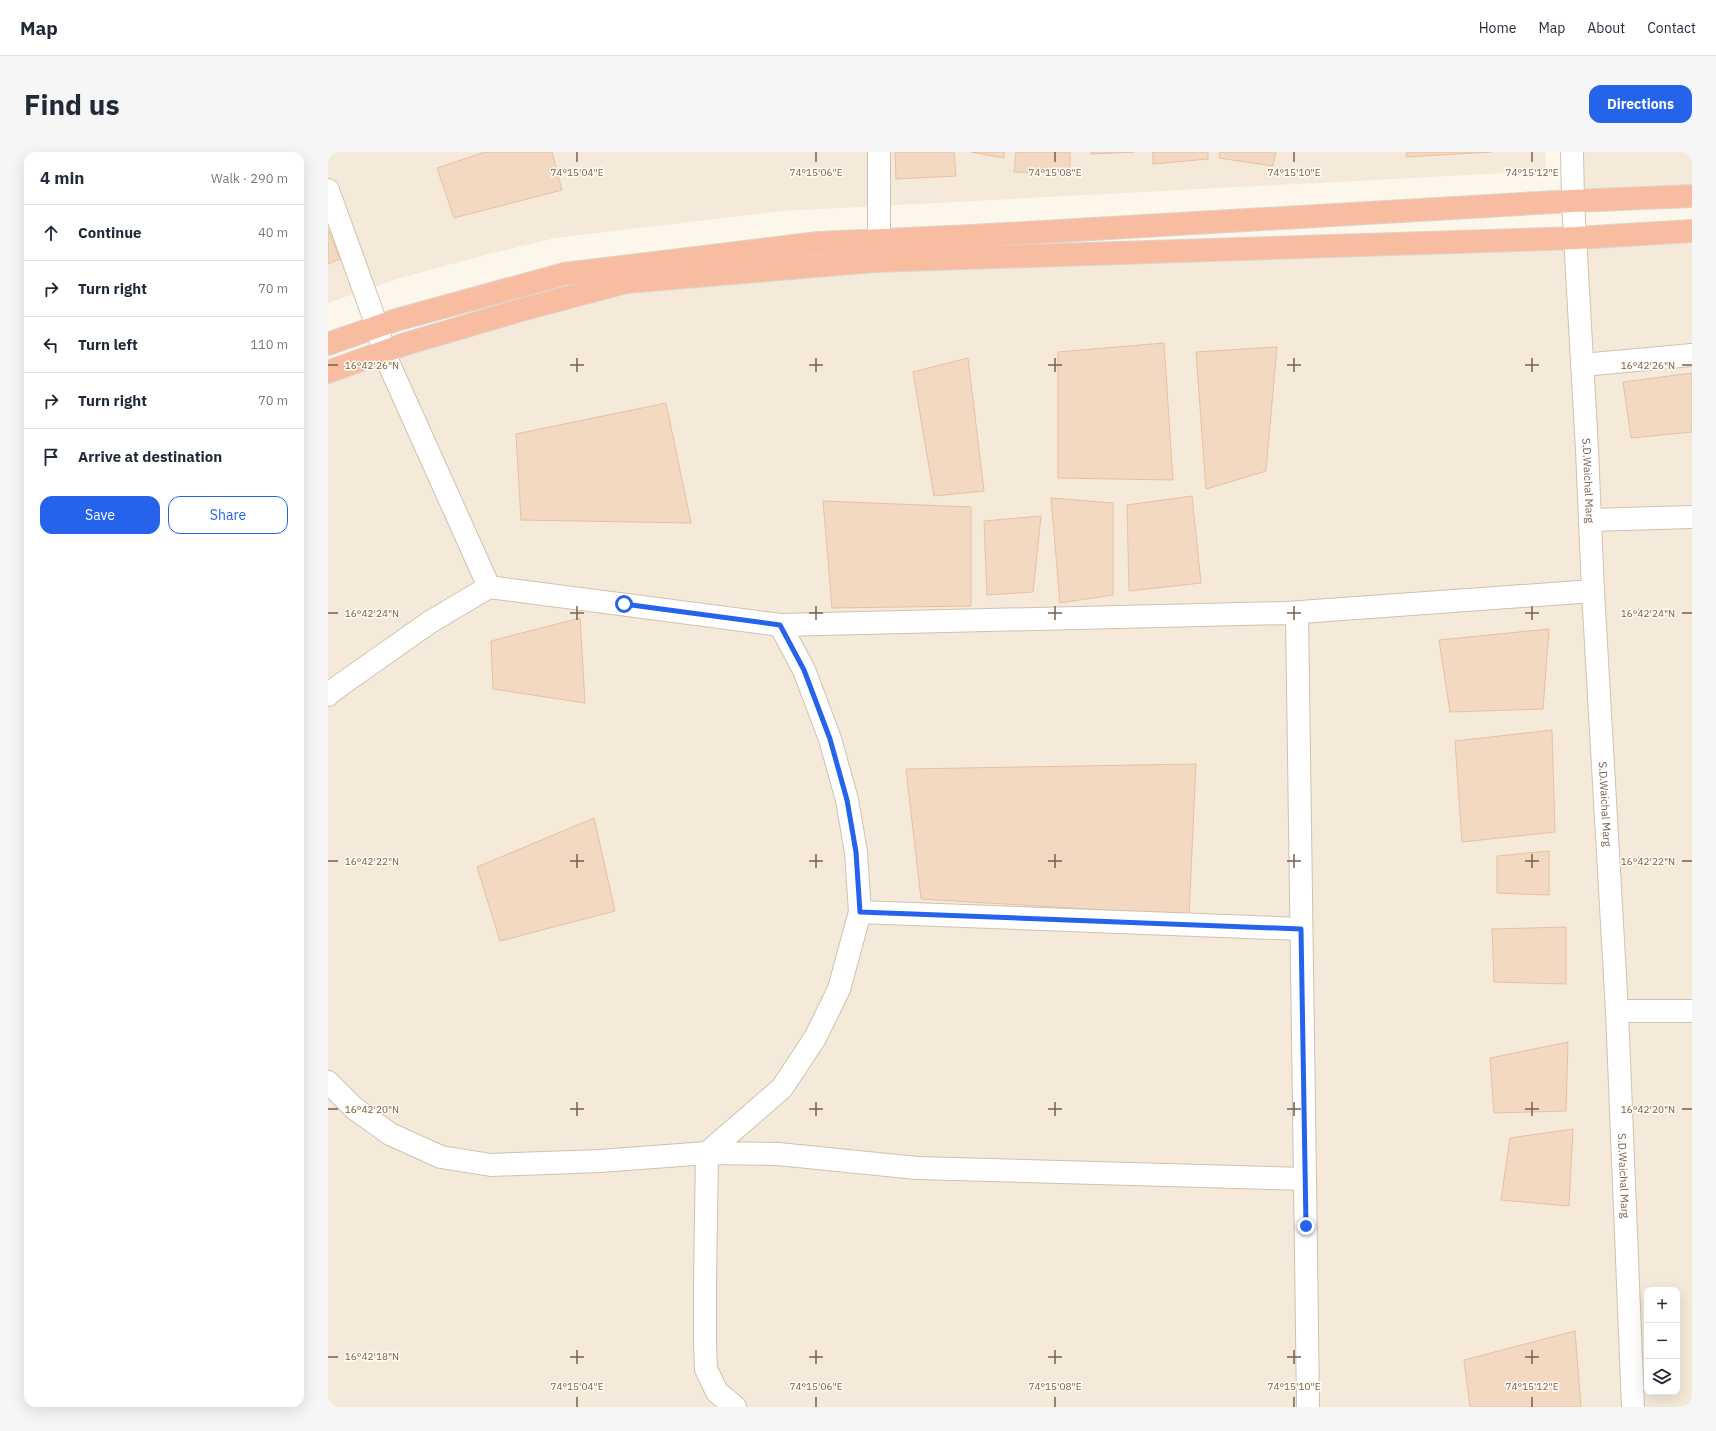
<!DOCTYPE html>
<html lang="en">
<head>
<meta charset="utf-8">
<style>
	:root { --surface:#fff; --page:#f6f6f7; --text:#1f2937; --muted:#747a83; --line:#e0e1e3; --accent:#2563eb }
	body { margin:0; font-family:"IBM Plex Sans",sans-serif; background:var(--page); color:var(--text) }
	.controls { position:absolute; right:12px; bottom:12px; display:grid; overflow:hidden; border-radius:8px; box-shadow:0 4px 16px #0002 }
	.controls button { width:36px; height:36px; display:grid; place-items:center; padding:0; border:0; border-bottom:1px solid var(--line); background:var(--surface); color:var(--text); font:20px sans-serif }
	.stop { position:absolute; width:12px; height:12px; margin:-9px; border:3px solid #2563eb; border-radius:50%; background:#fff }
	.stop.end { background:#2563eb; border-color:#fff; box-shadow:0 1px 4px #0008 }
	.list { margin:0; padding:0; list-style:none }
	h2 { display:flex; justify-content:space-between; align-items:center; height:52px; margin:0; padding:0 16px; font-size:17px }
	h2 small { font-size:13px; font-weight:400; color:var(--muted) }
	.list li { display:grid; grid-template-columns:26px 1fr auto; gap:12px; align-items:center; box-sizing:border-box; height:56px; padding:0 16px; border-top:1px solid var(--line) }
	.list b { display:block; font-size:15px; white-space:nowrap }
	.list em { font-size:13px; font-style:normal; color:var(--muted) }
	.actions { display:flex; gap:8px; padding:12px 16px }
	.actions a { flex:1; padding:9px 0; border:1px solid var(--accent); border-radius:12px; text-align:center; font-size:14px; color:var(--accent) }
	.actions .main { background:var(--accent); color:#fff }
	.icon { flex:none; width:22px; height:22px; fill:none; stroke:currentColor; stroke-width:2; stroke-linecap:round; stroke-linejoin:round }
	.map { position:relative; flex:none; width:1364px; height:1255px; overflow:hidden; border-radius:12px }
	header { display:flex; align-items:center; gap:24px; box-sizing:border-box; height:56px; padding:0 20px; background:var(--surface); border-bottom:1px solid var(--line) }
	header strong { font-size:19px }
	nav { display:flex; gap:22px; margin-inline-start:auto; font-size:14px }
	.intro { display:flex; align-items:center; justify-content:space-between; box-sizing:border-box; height:96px; padding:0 24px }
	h1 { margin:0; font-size:28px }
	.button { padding:10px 18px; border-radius:12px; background:var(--accent); color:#fff; font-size:14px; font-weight:700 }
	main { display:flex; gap:24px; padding:0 24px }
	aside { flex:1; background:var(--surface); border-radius:12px; box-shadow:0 4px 16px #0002 }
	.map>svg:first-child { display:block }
	.residential { fill:#f5ead9; fill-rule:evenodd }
	.building { fill:#f3d9c1; stroke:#e6c0a1 }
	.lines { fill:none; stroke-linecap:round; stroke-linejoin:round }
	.street-casing { stroke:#d0c0af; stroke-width:24 }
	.secondary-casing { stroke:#d3c1ad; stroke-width:24 }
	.highway-casing { stroke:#dcd5d0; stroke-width:24 }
	.street { stroke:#fff; stroke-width:22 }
	.secondary { stroke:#fff; stroke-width:22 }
	.highway { stroke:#f8bda1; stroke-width:22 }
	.route { stroke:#2563eb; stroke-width:5 }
	.ticks { fill:none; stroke:#795f4c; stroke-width:1.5 }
	.labels { text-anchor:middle; stroke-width:3; stroke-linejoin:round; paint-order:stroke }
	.street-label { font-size:11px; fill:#795f4c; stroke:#fffbf2 }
	.ticks-label { font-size:10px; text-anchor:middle; fill:#795f4c; stroke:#fffbf2; stroke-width:3; stroke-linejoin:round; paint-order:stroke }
</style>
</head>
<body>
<header>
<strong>Map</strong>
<nav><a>Home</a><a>Map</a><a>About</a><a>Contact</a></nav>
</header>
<div class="intro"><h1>Find us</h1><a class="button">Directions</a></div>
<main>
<aside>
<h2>4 min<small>Walk · 290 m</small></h2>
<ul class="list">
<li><svg class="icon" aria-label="ahead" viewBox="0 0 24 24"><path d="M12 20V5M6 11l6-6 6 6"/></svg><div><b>Continue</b></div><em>40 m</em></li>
<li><svg class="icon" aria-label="right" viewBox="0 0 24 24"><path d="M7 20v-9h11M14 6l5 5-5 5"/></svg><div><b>Turn right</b></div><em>70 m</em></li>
<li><svg class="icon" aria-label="left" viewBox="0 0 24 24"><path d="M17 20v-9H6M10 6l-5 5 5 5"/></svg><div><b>Turn left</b></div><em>110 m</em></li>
<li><svg class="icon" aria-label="right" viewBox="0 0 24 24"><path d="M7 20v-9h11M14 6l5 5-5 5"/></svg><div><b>Turn right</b></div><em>70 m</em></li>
<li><svg class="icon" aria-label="arrive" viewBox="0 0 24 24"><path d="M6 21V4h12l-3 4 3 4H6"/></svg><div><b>Arrive at destination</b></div></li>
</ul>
<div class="actions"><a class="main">Save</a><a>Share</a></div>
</aside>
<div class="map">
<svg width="1364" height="1255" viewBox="0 0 1364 1255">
	<rect width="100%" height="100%" fill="#fdf7eb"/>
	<path class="residential" d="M0,0h1217l1,19 -764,40 -227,27 -66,16 -92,25 -69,24z
		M1243,0h121v44l-119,5z
		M1364,79v1176h-1364v-1035l298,-90zM1319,1138h30v102h-30z"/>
	<path class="building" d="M157,0h67l10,38 -108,28 -17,-50z
		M567,0h59l2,24 -60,3z
		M643,0h33v6z
		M688,0h54v21l-56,-1z
		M763,0h43l-43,2z
		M825,0h55v7l-55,5z
		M892,0h56l-3,14 -54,-8z
		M1079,0h84l-85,5z
		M0,77l12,30 -12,5z
		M836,191l9,137 -115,-2v-126z
		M949,195l-11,124 -60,18 -10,-137z
		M640,206l16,133 -50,5 -21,-124z
		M1364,221v59l-61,6 -8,-56z
		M338,251l25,120 -170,-3 -5,-86z
		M864,344l9,87 -72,8 -2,-86z
		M723,346l62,5v92l-53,8z
		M495,349l148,6v99l-139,2z
		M713,364l-8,76 -46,3 -3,-74z
		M252,466l5,85 -92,-14 -2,-48z
		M1221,477l-6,80 -93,3 -11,-72z
		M1224,578l3,102 -93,10 -7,-101z
		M868,612l-7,151 -268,-16 -15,-130z
		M266,666l21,93 -115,30 -23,-74z
		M1221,699v44l-52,-2v-37z
		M1238,775v57l-72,-2 -2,-53z
		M1240,890l-2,69 -72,2 -4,-55z
		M1245,977l-4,77 -68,-6 9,-62z
		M1247,1179l6,76h-111l-6,-47z"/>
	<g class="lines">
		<g class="street-casing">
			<path id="street" d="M0,38l49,136 7,27 105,234 291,38 507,-12 306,-22
				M551,87v-87
				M1254,213l110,-10
				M1262,368l102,-3
				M969,461l8,566
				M452,473l24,45 26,69 17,61 9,52 4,60 -21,77 -24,49 -33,50 -75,65 71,1 139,14 388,11 3,228
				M0,543l4,-4 98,-69 59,-35
				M532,760l441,17
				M1289,859h75
				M0,930l26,26 36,26 51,23 50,8 109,-4 107,-8 -2,129v62l1,25 11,23 18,15"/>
		</g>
		<g class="secondary-casing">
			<g id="secondary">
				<path id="s1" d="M1244,0l1,49 14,249 6,141 24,420 16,396"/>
			</g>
		</g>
		<g class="highway-casing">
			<path id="highway" d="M0,192l68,-24 168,-46 254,-31 154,-7 601,-35 119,-5
				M0,220l77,-28 116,-34 105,-28 249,-21 701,-23 116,-7"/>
		</g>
		<use href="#street" class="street"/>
		<use href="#secondary" class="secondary"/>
		<use href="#highway" class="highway"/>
	</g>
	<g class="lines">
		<path class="route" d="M296,452l156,21 24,45 26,69 17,61 9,52 4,60 441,17 5,297"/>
	</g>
	<path class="ticks" d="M249,0v10M488,0v10M727,0v10M966,0v10M1204,0v10M249,206v14M488,206v14M727,206v14M966,206v14M1204,206v14M0,213h10M242,213h14M481,213h14M720,213h14M959,213h14M1197,213h14M1354,213h10M249,454v14M488,454v14M727,454v14M966,454v14M1204,454v14M0,461h10M242,461h14M481,461h14M720,461h14M959,461h14M1197,461h14M1354,461h10M249,702v14M488,702v14M727,702v14M966,702v14M1204,702v14M0,709h10M242,709h14M481,709h14M720,709h14M959,709h14M1197,709h14M1354,709h10M249,950v14M488,950v14M727,950v14M966,950v14M1204,950v14M0,957h10M242,957h14M481,957h14M720,957h14M959,957h14M1197,957h14M1354,957h10M249,1198v14M488,1198v14M727,1198v14M966,1198v14M1204,1198v14M0,1205h10M242,1205h14M481,1205h14M720,1205h14M959,1205h14M1197,1205h14M249,1245v10M488,1245v10M727,1245v10M966,1245v10M1204,1245v10"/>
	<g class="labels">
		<g class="street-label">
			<text dy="4" stroke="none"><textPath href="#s1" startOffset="329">S.D.Waichal Marg</textPath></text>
			<text dy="4" stroke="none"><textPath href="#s1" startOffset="653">S.D.Waichal Marg</textPath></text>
			<text dy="4" stroke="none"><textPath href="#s1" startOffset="1025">S.D.Waichal Marg</textPath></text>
		</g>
	</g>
	<g class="ticks-label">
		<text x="249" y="24">74°15'04"E</text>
		<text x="488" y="24">74°15'06"E</text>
		<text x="727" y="24">74°15'08"E</text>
		<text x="966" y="24">74°15'10"E</text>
		<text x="1204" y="24">74°15'12"E</text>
		<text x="44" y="217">16°42'26"N</text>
		<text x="1320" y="217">16°42'26"N</text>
		<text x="44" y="465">16°42'24"N</text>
		<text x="1320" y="465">16°42'24"N</text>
		<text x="44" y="713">16°42'22"N</text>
		<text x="1320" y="713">16°42'22"N</text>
		<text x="44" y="961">16°42'20"N</text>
		<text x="1320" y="961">16°42'20"N</text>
		<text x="44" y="1208">16°42'18"N</text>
		<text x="249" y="1238">74°15'04"E</text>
		<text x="488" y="1238">74°15'06"E</text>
		<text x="727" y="1238">74°15'08"E</text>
		<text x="966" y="1238">74°15'10"E</text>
		<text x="1204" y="1238">74°15'12"E</text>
	</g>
</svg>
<div class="controls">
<button>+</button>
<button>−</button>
<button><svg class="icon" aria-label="layers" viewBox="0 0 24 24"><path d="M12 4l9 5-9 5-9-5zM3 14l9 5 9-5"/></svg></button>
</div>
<div class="stop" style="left:296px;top:452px"></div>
<div class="stop end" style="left:978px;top:1074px"></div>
</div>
</main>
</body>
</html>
